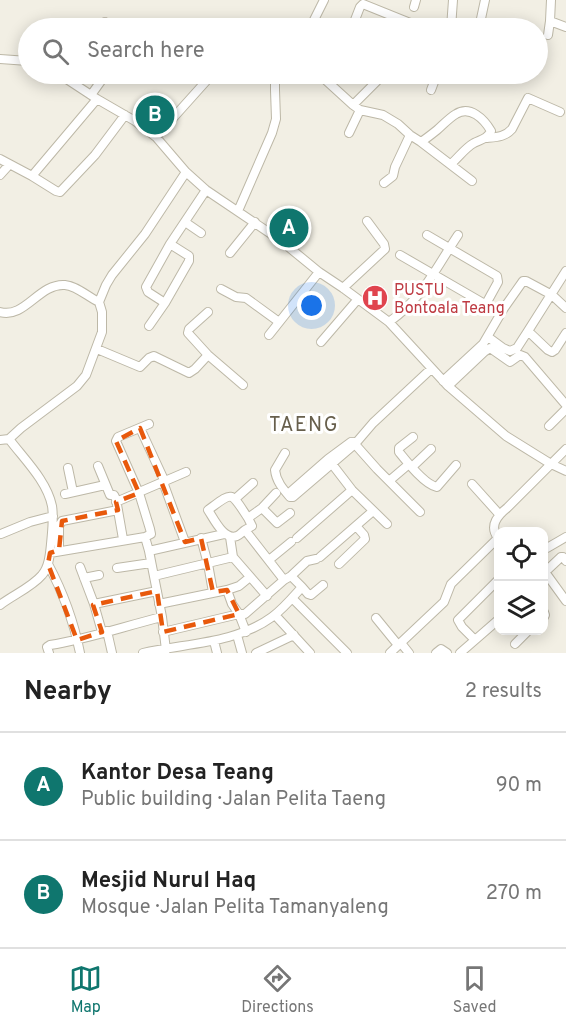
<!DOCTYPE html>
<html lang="en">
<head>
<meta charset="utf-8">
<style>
	:root { --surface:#fff; --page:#f2f2f2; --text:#222; --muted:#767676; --line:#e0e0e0; --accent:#0f766e }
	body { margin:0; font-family:Overpass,sans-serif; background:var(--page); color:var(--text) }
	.controls { position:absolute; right:18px; bottom:18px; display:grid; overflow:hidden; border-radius:12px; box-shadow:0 3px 15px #0003 }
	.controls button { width:54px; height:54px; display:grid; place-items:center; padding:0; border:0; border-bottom:2px solid var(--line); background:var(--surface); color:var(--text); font:30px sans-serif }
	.you { position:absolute; left:312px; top:306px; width:21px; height:21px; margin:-15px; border:4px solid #fff; border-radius:50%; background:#1a73e8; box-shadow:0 0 0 9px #1a73e833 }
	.badge { display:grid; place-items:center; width:39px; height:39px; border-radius:50%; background:var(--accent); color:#fff; font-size:20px; font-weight:700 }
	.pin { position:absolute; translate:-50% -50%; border:3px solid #fff; box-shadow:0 2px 6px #0006 }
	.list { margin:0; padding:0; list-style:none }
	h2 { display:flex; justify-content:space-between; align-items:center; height:78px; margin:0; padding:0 24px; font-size:26px }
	h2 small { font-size:20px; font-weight:400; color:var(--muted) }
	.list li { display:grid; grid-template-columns:39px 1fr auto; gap:18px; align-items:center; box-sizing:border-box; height:108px; padding:0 24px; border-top:2px solid var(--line) }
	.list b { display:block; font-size:22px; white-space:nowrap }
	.list p { margin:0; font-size:20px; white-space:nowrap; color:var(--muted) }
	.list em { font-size:20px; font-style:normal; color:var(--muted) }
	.icon { flex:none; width:33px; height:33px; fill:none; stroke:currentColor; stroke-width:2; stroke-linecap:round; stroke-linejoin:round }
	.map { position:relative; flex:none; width:566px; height:653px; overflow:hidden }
	.search { position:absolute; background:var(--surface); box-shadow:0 3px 15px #0003; left:18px; right:18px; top:18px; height:66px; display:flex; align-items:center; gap:15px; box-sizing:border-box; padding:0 21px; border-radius:33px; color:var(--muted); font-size:22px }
	.sheet { height:294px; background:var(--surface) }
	nav { display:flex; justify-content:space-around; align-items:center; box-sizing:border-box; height:84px; border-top:2px solid var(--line); background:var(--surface); font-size:16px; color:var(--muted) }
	nav a { display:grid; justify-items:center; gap:3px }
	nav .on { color:var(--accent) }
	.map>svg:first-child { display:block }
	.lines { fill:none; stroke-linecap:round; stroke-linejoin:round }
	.minor-casing { stroke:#bdb8a7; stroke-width:10 }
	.minor { stroke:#fff; stroke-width:8 }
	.marked { fill:none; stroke:#e8590c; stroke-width:4.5; stroke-dasharray:12 8; stroke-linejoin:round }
	.labels { text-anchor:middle; stroke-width:6; stroke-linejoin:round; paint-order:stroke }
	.health-label { font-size:16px; fill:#be3a42; stroke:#fff; text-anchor:start }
	.quarter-label { font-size:20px; letter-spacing:1.5px; fill:#675f4c; stroke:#fff }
</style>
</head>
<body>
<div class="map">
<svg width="566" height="653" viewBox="0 0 566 653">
	<rect width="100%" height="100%" fill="#f2efe4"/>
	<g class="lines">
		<g class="minor-casing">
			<path id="minor" d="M551,0l-1,21 16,6
				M414,7l2,-7
				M100,28l5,-6
				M310,28l14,-28
				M353,28v-3l7,-18 3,-3 52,21 25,3
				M451,28l2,-28
				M479,28l6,-28
				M548,35l2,-14
				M0,59l28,2
				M59,74l38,25 38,22 21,16 30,35 20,18 74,50 39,32 24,16 46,34 59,64 58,50 45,28 15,7
				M319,74l34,31 7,5 23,5 15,9 12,11 11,7 51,39
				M431,90l6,-16
				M91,95l15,-21
				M353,105l26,-26
				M349,133l11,-23
				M156,137l52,-58
				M486,138c11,-1 19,-1 26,-9l16,-31 32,14
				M421,142c6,-4 11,-8 16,-12 6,-5 12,-12 19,-16 14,-9 28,5 35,17 -4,8 -9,8 -17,12 -9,5 -15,14 -23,21
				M0,159l32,17 24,15 4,1 35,-37 30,-40
				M0,175l9,-10
				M32,176l65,-77
				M384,183l9,-7 2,-9 15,-32
				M238,211l34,-78 4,-14 -1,-29v-9l3,-7
				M185,222l16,11
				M230,253l25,-31
				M400,255l83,48 4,-1 11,-20 -1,-6 -70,-41
				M566,271l-38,60 20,19 4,2 3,-2 11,-17
				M343,288l42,-39 -1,-5 -17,-23
				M221,289l15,8 10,1 33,24
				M165,303l-17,-11 -2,-5 24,-43
				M0,312c25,7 39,-29 65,-27 12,1 23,12 34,17
				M208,312l-19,17 -1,4 20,22 35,30
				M389,322c34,-24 47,-54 69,-87
				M149,326l16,-23 24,-42v-5l-19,-12 36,-54
				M269,335l50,-63
				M488,337l15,11 7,3 7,-3 11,-17
				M321,342l37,-43
				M97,349l43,18 9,-9 5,-2 35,17 6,-4 13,-14
				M443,381l40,-37 21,-36 19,-27h3l26,14 14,13
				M448,386l36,-34 6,-4 20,14 10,-7 5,2 41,48
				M549,426l17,-17
				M140,428l25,54
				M413,437l-14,11v4c8,10 26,33 38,35l19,-22
				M0,440l9,-1
				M353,442l24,27 43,43
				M285,453l-10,17c1,11 8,19 15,27h3l62,-53 18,-21 58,-54
				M332,464l20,26 35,34
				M98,466l12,29h4l2,4 7,40
				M412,467l19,-18
				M68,468l5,24
				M389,481l20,-17
				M163,482l22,60
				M472,484l27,30
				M65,494l40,-9
				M288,494l40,-35 23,-17
				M235,499l18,-16
				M116,502l70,-30
				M262,508l15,15 13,-10
				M245,530c-3,2 -5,5 -8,6 -13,5 -23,-17 -29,-26 26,-19 22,-19 40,8
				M1,534l29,-12 23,-6
				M145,537l6,-3 -1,-5 -11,-36 -23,-52 2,-4 31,-13
				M230,537l3,20
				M201,538l7,26 5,28
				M297,538l55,-48
				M498,538c-9,-12 -1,-22 9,-30l59,-59
				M547,548l19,-11
				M59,551v-25l3,-5 56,-11
				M149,551l75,-17
				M50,553l95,-16 4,14 13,66 4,33
				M320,557l53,-46
				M269,560l22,-18
				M48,564c15,28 26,58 32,89
				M339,564l26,-25 -1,-4 -8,-9
				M80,567l14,37
				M117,568l34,-5
				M545,572l21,29
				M544,573l17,-16h2l3,4
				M154,576l79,-19 34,39
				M291,576l16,-15 9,-2
				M84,578l15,-3
				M498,580l-40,40 4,7 13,13 23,-20
				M302,587l6,7 3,1 12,-10
				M227,590l12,-4 11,-9
				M292,598l55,55
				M159,604l68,-14 5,14 7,10h6l39,-34
				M0,605c13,-10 32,-18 42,-30 7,-8 8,-21 9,-31 1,-12 3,-26 1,-38 -5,-25 -28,-47 -43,-67l12,-11 56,-42 9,-11 16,-43v-20l-3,-10 7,-17 6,-10 33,-41 41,-62
				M544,612l1,3 -1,2
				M275,615l35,38
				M376,618l22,27
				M107,631l5,22
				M102,632l-8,-28 63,-13
				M163,632l76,-18 7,18
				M237,635l5,18
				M214,641l3,12
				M401,643l8,10
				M515,644l14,-14
				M49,653l-2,-6 3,-2c38,-6 75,-19 112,-28
				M143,653c43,-10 92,-9 129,-36 11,-8 21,-20 30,-30l-11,-11 -7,4 -39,-50 7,-4 -4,-8 14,-10 14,-15
				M256,653l38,-18
				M390,653l54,-51 7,-18 47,-46
				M436,653l5,-4 6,4
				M460,653l15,-13"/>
		</g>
		<use href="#minor" class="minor"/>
	</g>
	<path class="marked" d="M140,428l45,114 16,-4 12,54 14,-2 12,24 -76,18 -6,-41 -64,14 9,27 -25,8 -29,-76 2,-11 9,-3 3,-29 56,-11 -2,-8 23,-9 -23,-52z"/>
	<defs>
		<g id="hospital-disc" transform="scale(1.35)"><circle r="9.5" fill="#e0444e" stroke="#fff"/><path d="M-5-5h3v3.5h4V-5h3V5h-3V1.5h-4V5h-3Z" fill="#fff"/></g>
	</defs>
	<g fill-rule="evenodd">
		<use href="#hospital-disc" x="375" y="298"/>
	</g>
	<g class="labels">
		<g class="health-label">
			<text x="394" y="295">PUSTU<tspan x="394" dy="18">Bontoala Teang</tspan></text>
		</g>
		<g class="quarter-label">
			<text x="304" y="431">TAENG</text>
		</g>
	</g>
</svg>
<div class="controls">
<button><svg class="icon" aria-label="locate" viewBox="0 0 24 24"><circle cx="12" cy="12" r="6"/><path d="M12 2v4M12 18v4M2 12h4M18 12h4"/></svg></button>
<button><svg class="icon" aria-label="layers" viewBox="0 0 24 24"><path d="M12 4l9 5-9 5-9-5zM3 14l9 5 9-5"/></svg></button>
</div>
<div class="you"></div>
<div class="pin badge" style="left:289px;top:228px">A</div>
<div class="pin badge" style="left:155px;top:115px">B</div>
<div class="search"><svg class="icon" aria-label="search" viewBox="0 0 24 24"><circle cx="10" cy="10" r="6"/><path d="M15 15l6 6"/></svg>Search here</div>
</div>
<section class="sheet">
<h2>Nearby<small>2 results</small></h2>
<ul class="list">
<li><span class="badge">A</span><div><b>Kantor Desa Teang</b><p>Public building · Jalan Pelita Taeng</p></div><em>90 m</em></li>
<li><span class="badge">B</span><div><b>Mesjid Nurul Haq</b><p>Mosque · Jalan Pelita Tamanyaleng</p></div><em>270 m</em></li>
</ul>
</section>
<nav>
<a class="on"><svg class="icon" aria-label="map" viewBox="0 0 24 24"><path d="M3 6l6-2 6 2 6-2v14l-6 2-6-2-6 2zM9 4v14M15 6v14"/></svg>Map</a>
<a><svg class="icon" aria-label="directions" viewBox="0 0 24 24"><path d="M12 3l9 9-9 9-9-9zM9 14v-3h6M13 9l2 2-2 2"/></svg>Directions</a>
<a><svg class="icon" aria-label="saved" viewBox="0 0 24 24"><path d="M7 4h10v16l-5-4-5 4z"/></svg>Saved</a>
</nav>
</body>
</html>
